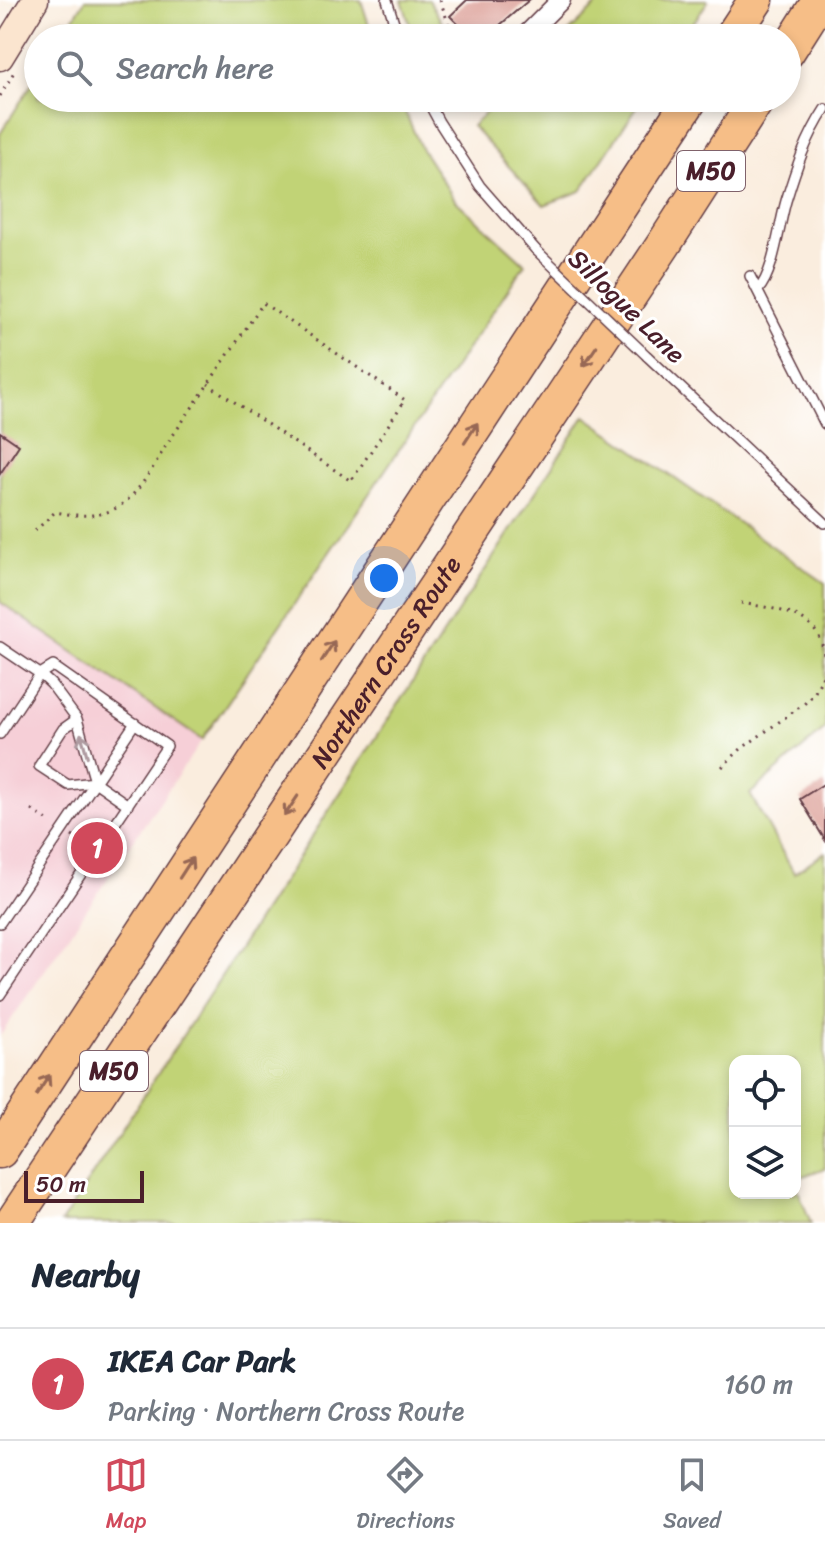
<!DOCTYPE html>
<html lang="en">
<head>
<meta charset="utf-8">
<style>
	:root { --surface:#fff; --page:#f6f6f7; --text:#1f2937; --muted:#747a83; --line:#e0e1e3; --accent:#d1495b }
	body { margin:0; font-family:Sriracha,sans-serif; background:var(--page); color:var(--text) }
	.controls { position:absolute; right:24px; bottom:24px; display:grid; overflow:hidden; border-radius:16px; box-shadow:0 4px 12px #0003 }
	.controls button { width:72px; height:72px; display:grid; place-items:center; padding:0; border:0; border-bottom:2px solid var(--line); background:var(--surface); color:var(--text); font:40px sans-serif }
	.scale { position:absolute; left:24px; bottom:20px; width:120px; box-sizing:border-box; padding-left:8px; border:4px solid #4a1f2b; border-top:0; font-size:22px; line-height:28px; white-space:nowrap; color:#4a1f2b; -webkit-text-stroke:6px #fff; paint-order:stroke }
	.you { position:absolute; left:384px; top:578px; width:28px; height:28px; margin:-20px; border:6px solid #fff; border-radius:50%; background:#1a73e8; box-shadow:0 0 0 12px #1a73e833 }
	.badge { display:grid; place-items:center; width:52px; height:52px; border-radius:50%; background:var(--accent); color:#fff; font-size:26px; font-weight:700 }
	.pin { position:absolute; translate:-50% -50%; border:4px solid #fff; box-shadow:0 2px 8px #0006 }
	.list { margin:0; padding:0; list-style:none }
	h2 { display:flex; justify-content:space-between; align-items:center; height:104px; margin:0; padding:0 32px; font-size:34px }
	h2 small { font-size:26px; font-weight:400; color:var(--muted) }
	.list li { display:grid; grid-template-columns:52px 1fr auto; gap:24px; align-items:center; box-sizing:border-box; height:112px; padding:0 32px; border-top:2px solid var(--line) }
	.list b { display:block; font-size:30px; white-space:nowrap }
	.list p { margin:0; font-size:26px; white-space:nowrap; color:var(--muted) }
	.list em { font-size:26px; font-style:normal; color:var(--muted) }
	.icon { flex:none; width:44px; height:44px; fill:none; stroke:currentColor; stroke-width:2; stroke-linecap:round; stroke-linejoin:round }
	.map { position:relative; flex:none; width:825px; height:1223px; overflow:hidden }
	.search { position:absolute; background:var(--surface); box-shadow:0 4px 12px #0003; left:24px; right:24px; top:24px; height:88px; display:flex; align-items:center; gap:20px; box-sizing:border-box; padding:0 28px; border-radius:44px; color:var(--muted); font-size:30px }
	.sheet { height:216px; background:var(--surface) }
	nav { display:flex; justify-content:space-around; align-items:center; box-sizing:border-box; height:112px; border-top:2px solid var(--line); background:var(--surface); font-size:22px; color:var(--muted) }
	nav a { display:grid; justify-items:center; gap:4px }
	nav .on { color:var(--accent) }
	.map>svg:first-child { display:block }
	.built { fill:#f6cfd7 }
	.green { fill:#c1d376; stroke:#867950; stroke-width:2 }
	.building { fill:#da9a91 }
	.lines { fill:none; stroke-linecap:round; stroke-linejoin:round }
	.lane-casing { stroke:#643e46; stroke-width:12 }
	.street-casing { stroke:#643e46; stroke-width:21 }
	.secondary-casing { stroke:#643e46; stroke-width:29 }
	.highway-casing { stroke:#643e46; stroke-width:37 }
	.path { stroke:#643e46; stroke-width:3; stroke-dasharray:2 6; stroke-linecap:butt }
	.lane { stroke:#fff; stroke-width:9 }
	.street { stroke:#fff; stroke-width:18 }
	.secondary { stroke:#fbe5cf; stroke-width:26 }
	.highway { stroke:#f6be87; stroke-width:34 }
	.lane-bridge-casing { stroke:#643e46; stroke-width:12; stroke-linecap:butt }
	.lane-bridge { stroke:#fff; stroke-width:9 }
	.oneway { stroke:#976754 }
	.oneway2 { stroke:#ae9aa0 }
	.labels { text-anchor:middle; stroke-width:6; stroke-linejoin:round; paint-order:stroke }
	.shield { fill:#fff; stroke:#80626b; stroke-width:2 }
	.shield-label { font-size:24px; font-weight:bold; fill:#4a1f2b }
	.street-label { font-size:26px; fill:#4a1f2b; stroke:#fff }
</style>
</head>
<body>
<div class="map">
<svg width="825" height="1223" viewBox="0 0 825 1223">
	<rect width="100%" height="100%" fill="#fff"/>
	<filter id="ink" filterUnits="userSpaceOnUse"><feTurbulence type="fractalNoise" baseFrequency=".0125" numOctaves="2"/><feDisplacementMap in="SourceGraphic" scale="16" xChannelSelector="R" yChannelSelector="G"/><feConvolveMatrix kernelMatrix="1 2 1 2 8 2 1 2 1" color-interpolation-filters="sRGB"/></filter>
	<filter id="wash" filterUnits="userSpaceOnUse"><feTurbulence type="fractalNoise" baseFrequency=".006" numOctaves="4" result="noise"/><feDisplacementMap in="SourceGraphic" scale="32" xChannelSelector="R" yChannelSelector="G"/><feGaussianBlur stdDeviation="1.8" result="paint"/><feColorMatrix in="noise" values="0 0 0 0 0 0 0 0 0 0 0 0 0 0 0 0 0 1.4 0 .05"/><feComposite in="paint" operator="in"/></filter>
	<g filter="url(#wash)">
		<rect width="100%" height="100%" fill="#faedde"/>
		<path class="built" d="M0,602l202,138 -202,296z"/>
		<path class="green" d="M85,0h276l12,38h-312z
			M402,0h27l22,38h-37z
			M602,0h105l1,1 -25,37h-120z
			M38,74v24h361l22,50 34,52 70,64 -323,476 -202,-138v-468z
			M501,98h142l-62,93 -37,14 -72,-79z
			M585,416l240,167v146l-75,65 44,79 31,-21v316l-30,11v-118h-60v132h60v-10l16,40h-750z"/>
		<g id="blocks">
			<path class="building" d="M467,0h62l-44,38h-13l-22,-22z
				M0,432l19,13 -19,29z
				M825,783v57l-25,-41z"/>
		</g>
	</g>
	<g filter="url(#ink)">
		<use href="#blocks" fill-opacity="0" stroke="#643e46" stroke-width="2"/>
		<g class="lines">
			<g class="lane-casing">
				<path id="lane" d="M387,0l12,38
					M426,98l13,24 41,64 56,64
					M750,276l75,148
					M758,290c16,-17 21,-65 28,-89 10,-33 20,-63 39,-92
					M647,356l178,167
					M0,647l40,27 13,-8 114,80 -167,249
					M77,719l-14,10 -24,37 29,19 27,-3
					M0,734l40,-60 11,10 26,35 18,63 33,23
					M0,923l135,-200"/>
			</g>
			<g class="street-casing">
				<path id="street" d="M523,38l38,-38"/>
			</g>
			<g class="secondary-casing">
				<path id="secondary" d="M0,57l35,-57"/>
			</g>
			<g class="highway-casing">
				<g id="highway">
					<path d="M731,38l25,-38"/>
					<path d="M787,52l33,-52"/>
					<path d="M0,1151l691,-1053"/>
					<path id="s1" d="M12,1223l652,-979 94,-146"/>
				</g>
			</g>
			<path class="path" d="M440,0l9,25 14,13
				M0,96l14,-24
				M35,531l20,-19c22,4 46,7 66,-7 21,-15 34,-42 48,-64 32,-46 63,-92 94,-138l142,97 -54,81 -143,-97
				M741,603c28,5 68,8 80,38 2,6 3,14 4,20
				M722,767l19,-18 63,-45 10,-10 8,-16 3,-14
				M32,810l20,13
				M72,836l14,9"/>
			<use href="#lane" class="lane"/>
			<use href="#street" class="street"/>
			<use href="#secondary" class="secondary"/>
			<use href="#highway" class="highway"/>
			<g class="lane-bridge-casing">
				<path id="lane-bridge" d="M536,250l111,106"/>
			</g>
			<use href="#lane-bridge" class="lane-bridge"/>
		</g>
		<defs><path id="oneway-shaft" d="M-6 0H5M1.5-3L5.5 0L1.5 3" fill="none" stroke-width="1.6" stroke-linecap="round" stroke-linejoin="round" transform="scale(2)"/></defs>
		<g class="oneway">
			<use href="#oneway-shaft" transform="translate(590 356) rotate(124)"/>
			<use href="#oneway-shaft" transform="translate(471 433) rotate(-57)"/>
			<use href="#oneway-shaft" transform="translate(328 651) rotate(-57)"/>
			<use href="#oneway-shaft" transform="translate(291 806) rotate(124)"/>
			<use href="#oneway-shaft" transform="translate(186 868) rotate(-57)"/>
			<use href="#oneway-shaft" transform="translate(43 1085) rotate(-57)"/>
		</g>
		<use class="oneway2" href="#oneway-shaft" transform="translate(84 745) rotate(-106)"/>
	</g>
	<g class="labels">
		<g class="shield">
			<rect x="677" y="151" width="68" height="40" rx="6"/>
			<rect x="80" y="1051" width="68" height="40" rx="6"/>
		</g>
		<g class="shield-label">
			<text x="711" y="179">M50</text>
			<text x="114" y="1079">M50</text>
		</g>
		<g class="street-label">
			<text transform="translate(627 306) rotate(44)" y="9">Sillogue Lane</text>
			<text dy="9" stroke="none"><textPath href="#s1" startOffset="674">Northern Cross Route</textPath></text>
		</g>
	</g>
</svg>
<div class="controls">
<button><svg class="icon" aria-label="locate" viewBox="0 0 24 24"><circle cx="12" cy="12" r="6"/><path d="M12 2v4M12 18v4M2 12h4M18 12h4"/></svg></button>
<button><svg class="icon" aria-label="layers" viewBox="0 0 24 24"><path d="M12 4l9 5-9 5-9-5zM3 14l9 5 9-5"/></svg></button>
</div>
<div class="scale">50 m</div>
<div class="you"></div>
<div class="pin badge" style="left:97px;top:848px">1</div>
<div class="search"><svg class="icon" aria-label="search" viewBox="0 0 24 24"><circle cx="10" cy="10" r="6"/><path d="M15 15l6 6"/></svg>Search here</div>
</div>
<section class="sheet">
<h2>Nearby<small></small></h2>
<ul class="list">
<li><span class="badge">1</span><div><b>IKEA Car Park</b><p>Parking · Northern Cross Route</p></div><em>160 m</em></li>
</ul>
</section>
<nav>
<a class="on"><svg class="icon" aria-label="map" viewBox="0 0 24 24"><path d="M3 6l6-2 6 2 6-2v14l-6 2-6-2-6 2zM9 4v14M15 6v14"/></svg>Map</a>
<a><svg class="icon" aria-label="directions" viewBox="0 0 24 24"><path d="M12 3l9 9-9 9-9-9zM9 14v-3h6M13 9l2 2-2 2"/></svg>Directions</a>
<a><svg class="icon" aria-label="saved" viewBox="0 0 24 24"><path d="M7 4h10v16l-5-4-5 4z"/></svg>Saved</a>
</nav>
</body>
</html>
